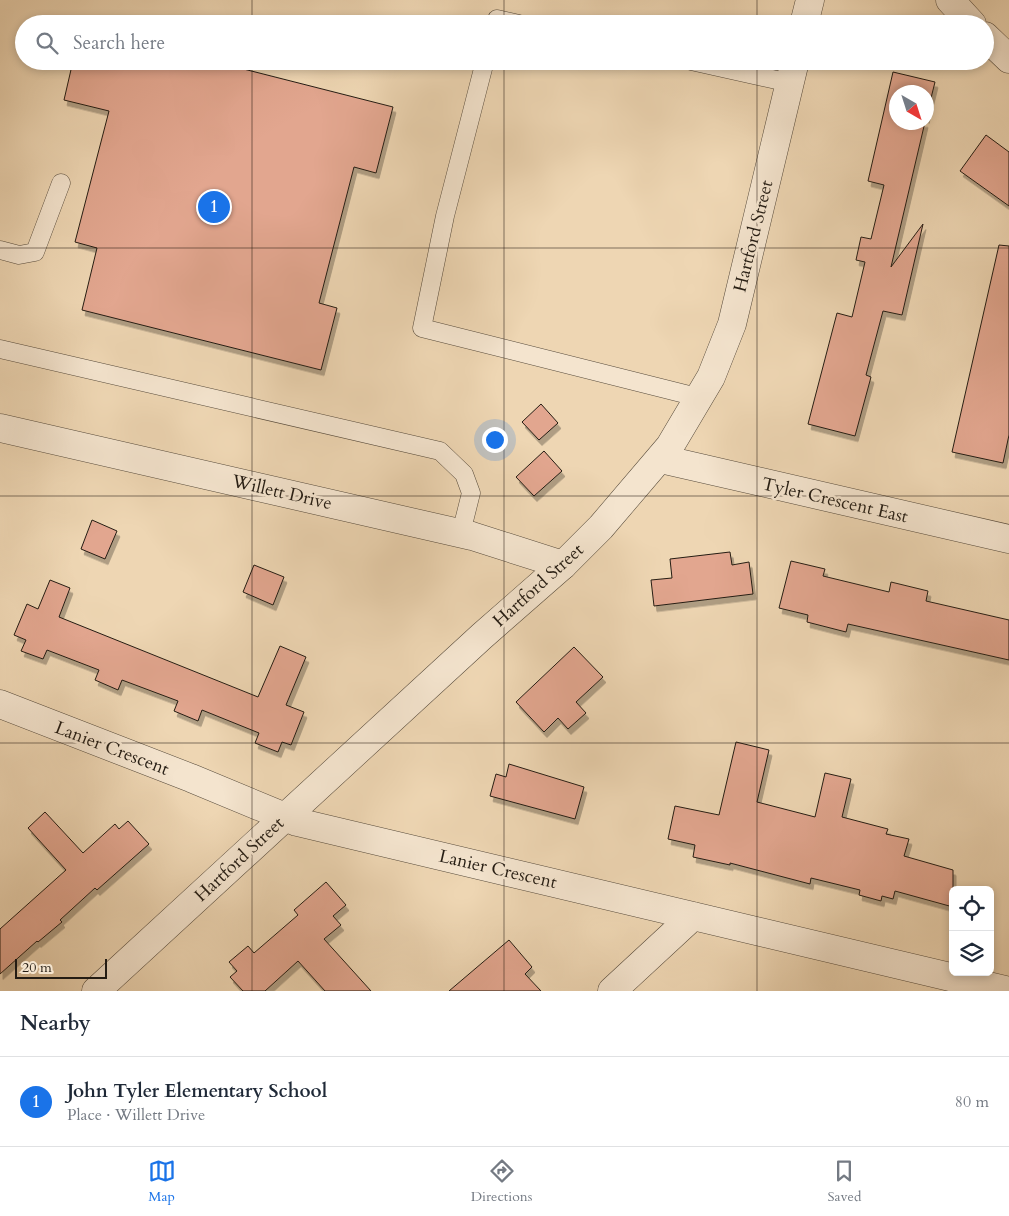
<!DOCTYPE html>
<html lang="en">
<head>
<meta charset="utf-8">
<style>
	:root { --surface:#fff; --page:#f6f6f7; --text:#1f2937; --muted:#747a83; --line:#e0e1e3; --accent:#1a73e8 }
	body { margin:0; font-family:Cardo,serif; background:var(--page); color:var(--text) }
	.controls { position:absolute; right:15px; bottom:15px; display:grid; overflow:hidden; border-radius:8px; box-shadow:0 2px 8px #0003 }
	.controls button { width:45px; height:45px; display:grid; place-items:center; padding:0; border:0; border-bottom:1px solid var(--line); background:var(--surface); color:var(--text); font:25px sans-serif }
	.compass { position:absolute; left:889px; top:85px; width:45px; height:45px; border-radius:50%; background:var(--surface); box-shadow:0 2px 8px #0003; rotate:141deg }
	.scale { position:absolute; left:15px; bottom:12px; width:92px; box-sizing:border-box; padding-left:5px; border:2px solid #241c13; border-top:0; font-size:14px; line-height:18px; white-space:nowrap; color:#241c13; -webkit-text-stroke:4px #f4e4ce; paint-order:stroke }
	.you { position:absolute; left:494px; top:439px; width:18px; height:18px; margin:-12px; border:4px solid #fff; border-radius:50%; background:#1a73e8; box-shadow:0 0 0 8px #1a73e833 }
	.badge { display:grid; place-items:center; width:32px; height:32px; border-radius:50%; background:var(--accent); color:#fff; font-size:16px; font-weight:700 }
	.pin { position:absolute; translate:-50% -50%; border:2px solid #fff; box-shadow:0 1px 5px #0006 }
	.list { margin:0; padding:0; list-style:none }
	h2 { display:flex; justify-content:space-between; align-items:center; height:65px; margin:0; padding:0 20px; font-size:21px }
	h2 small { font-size:16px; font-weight:400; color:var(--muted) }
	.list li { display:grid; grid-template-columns:32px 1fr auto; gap:15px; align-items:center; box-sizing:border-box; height:90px; padding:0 20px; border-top:1px solid var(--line) }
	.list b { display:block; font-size:19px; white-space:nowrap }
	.list p { margin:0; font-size:16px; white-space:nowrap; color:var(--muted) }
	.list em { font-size:16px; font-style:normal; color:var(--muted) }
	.icon { flex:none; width:28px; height:28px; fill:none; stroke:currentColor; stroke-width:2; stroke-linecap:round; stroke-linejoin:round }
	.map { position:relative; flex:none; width:1009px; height:991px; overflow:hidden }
	.search { position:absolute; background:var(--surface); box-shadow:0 2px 8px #0003; left:15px; right:15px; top:15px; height:55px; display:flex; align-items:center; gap:12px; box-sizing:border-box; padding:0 18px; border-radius:28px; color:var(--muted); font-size:19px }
	.sheet { height:155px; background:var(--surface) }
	nav { display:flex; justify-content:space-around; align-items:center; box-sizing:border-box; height:70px; border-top:1px solid var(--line); background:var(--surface); font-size:14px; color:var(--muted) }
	nav a { display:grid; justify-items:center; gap:2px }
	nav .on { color:var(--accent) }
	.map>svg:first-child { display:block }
	.building { fill:#e2a68f; stroke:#241c13; filter:url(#shadow) }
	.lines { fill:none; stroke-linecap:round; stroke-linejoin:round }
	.service-casing { stroke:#564a3b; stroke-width:19 }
	.minor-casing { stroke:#564a3b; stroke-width:29 }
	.tertiary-casing { stroke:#564a3b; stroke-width:29 }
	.service { stroke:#f4e4ce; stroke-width:18 }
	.minor { stroke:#f4e4ce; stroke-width:28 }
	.tertiary { stroke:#f4e4ce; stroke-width:28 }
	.grid { fill:none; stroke:#241c13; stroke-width:1; stroke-opacity:0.55 }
	.labels { text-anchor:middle; stroke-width:5; stroke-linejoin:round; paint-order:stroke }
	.street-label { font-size:18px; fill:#241c13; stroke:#f4e4ce }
</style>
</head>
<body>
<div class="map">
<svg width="1009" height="991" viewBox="0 0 1009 991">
	<defs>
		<filter id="shadow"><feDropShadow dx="3" dy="5.5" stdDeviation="0" flood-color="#0004"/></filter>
	</defs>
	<rect width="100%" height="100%" fill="#eed6b3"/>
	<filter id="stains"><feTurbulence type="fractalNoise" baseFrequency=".004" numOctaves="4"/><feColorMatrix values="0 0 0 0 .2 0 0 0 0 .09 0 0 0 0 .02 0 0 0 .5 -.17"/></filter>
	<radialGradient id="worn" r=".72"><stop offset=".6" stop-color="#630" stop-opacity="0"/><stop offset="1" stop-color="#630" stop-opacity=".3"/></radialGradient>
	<path class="building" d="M73,61h139l181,46 -17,66 -22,-6 -35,136 18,5 -16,62 -239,-60 15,-62 -22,-6 34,-131 -45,-11z
		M893,72l42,10 -9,36v-26h-30v30h29l-34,145 32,-43 -21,91 -19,-4 -17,64 5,2 -16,59 -47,-12 29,-111 15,4 13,-55 -9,-2 5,-23 10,2 13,-54 -16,-4z
		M986,135l23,17v54l-49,-35z
		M999,245l10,1v189l-6,28 -51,-11z
		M541,404l17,19 -19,17 -17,-18z
		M544,451l18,20 -28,25 -18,-19z
		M92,520l25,11 -12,28 -24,-10z
		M730,552l2,13 17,-3 4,32 -99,12 -3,-26 21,-2 -2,-19z
		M791,561l34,8 -2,7 66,16 2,-10 37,9 -2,10 83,19v40l-161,-36 -2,8 -39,-10 1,-7 -29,-7z
		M254,565l30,12 -11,28 -30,-13z
		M50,580l20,8 -11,29 199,80 22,-51 26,11 -20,48 18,7 -13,33 -9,-3 -4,10 -23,-9 4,-10 -57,-23 -4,11 -24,-10 4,-10 -56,-21 -4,10 -23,-10 4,-10 -52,-20 -4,9 -22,-8 5,-11 -12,-5 13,-31 11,5z
		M574,647l29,30 -27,25 10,11 -18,16 -10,-11 -14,14 -28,-30z
		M736,742l33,8 -12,52 58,15 10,-44 26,6 -9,38 46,12 -2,5 23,5 -5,17 49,14v37l-58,-16 -2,8 -11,-3 -1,5 -22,-6 1,-5 -49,-12 -1,6 -80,-21v2l-37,-8 2,-12 -27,-6 7,-33 44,9z
		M509,764l75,23 -9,32 -85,-23 6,-22 10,3z
		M45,812l38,41 32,-29 4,5 9,-8 21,23 -52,46 -2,-2 -35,32 2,2 -24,20 -1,-1 -37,33v-45l66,-59 -38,-42z
		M326,882l20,23 -13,11 8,9 -17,14 47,52h-46l-27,-30 -33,30h-22l-13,-14 7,-6 -8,-9 19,-16 6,7 44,-38 -4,-5z
		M509,940l23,27 -7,7 16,17h-92z"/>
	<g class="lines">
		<g class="service-casing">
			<path id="service" d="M495,24l2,-5 22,5
				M485,61l-40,155 -23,112 279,70
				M691,61l99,22
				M0,250l19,5 16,-3 26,-69
				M0,349l440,102 24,23 7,19 -10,40"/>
		</g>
		<g class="minor-casing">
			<path id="minor" d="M950,0l22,24
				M985,36l24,23
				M0,428l472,108 91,29
				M661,459l348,80
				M0,704l191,74 106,44 712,169
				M612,991l81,-75"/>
		</g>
		<g class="tertiary-casing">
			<path id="tertiary" d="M804,24l6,-24
				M96,991l386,-355 81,-71 38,-38 69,-81 41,-69 21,-53 63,-263"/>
		</g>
		<use href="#service" class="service"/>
		<use href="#minor" class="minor"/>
		<use href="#tertiary" class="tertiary"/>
	</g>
	<path class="grid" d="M252,0v24M504,0v24M757,0v24M252,61v930M504,61v930M757,61v930M0,248h1009M0,496h1009M0,743h1009"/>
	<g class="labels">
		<g class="street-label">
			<text transform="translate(753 236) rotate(-76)" y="6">Hartford Street</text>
			<text transform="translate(282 492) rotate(13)" y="6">Willett Drive</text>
			<text transform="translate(835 500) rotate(13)" y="6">Tyler Crescent East</text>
			<text transform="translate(538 585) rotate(-42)" y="6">Hartford Street</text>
			<text transform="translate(112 748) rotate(21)" y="6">Lanier Crescent</text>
			<text transform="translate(239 859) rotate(-43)" y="6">Hartford Street</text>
			<text transform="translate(498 869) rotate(13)" y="6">Lanier Crescent</text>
		</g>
	</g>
	<rect width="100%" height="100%" filter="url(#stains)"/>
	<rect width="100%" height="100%" fill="url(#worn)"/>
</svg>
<div class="controls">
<button><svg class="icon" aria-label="locate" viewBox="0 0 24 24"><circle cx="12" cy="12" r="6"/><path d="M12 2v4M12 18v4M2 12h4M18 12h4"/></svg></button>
<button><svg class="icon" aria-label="layers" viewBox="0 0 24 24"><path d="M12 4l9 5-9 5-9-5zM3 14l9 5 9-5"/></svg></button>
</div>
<svg class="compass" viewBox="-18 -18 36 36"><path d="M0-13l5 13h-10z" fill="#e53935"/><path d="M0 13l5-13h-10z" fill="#747a83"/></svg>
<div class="scale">20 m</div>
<div class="you"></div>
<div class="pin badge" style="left:214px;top:207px">1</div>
<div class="search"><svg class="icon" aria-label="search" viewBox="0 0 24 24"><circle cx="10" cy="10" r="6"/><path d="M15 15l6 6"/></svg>Search here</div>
</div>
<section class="sheet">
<h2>Nearby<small></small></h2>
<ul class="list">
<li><span class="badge">1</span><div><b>John Tyler Elementary School</b><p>Place · Willett Drive</p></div><em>80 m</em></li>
</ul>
</section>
<nav>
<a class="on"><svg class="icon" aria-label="map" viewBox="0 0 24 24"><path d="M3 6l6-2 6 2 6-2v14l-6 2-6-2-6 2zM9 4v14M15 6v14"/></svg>Map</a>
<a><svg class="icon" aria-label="directions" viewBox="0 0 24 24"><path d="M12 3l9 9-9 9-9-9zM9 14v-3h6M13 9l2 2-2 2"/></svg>Directions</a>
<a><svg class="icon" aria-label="saved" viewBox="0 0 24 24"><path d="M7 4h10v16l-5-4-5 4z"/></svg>Saved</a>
</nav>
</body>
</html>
